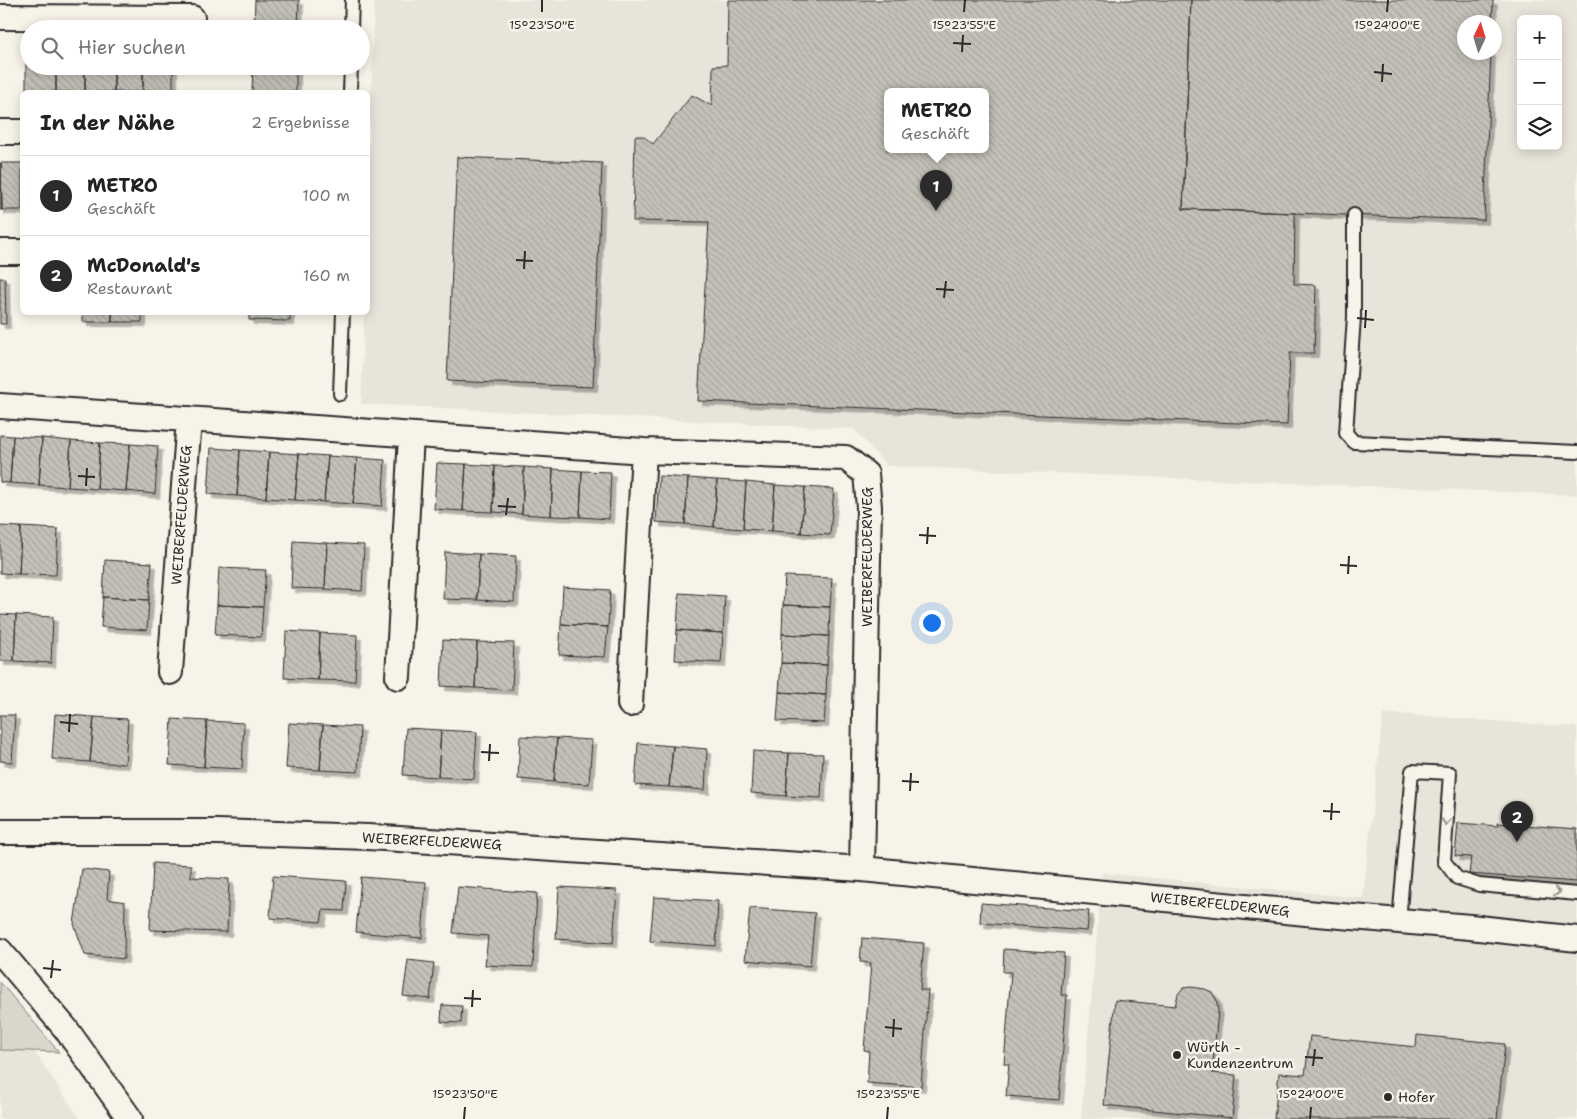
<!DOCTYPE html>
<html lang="de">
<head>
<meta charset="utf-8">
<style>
	:root { --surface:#fff; --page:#f2f2f2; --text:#222; --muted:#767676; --line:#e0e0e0; --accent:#2b2b2b }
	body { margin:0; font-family:"Shantell Sans",sans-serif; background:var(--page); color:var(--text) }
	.controls { position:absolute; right:15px; top:15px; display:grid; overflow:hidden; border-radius:8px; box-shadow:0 2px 12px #0003 }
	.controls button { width:45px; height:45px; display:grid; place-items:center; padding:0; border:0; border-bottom:1px solid var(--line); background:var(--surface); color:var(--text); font:25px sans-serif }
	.compass { position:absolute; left:1457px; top:15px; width:45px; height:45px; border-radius:50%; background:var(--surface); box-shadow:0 2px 12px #0003; rotate:4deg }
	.you { position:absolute; left:931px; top:622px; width:18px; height:18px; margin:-12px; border:4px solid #fff; border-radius:50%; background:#1a73e8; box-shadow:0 0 0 8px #1a73e833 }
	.badge { display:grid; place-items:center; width:32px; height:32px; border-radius:50%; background:var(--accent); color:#fff; font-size:16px; font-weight:700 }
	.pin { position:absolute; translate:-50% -41px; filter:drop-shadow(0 1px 2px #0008) }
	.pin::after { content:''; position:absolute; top:26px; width:18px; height:15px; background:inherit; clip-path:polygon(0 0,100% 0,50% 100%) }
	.popup { position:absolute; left:884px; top:88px; width:105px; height:65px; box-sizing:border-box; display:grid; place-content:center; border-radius:8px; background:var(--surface); filter:drop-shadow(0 1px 4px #0005); font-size:16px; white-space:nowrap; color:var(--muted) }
	.popup b { font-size:19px; color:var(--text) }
	.popup::after { content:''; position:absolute; left:50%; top:100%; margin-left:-10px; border:10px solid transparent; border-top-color:var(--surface) }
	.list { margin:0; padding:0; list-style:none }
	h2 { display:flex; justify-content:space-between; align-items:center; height:65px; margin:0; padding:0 20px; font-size:21px }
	h2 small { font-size:16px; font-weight:400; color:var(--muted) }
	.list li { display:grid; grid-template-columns:32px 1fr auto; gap:15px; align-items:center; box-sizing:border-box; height:80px; padding:0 20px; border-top:1px solid var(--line) }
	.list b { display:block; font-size:19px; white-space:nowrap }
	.list p { margin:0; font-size:16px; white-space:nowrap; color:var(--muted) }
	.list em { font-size:16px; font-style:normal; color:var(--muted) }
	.icon { flex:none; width:28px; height:28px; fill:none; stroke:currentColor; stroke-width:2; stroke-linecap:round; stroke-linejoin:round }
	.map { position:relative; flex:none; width:1577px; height:1119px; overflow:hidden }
	.search { position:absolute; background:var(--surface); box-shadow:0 2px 12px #0003; left:20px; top:20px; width:350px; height:55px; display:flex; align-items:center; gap:12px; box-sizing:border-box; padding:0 18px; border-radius:28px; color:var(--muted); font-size:19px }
	.panel { position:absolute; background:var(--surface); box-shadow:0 2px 12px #0003; left:20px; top:90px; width:350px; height:225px; border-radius:8px }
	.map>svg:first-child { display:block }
	.built { fill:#e8e4da; fill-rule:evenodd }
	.grass { fill:#dad6cc; stroke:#82807c }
	.building { fill:url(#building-back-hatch); stroke:#2b2b2b; fill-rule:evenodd; filter:url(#shadow) }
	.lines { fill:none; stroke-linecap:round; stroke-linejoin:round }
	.lane-casing { stroke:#2b2b2b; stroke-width:16 }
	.street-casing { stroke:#2b2b2b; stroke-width:28 }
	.lane { stroke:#f7f3e8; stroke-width:12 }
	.street { stroke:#f7f3e8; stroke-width:24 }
	.oneway { stroke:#918f8a }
	.ticks { fill:none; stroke:#2b2b2b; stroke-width:2 }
	.poi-dot { fill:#2b2b2b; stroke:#f7f3e8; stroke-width:2 }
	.labels { text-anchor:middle; stroke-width:5; stroke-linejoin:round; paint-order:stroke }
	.street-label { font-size:14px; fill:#2b2b2b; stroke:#f7f3e8 }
	.poi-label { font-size:14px; fill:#2b2b2b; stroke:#f7f3e8; text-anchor:start }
	.ticks-label { font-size:12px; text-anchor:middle; fill:#2b2b2b; stroke:#f7f3e8; stroke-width:5; stroke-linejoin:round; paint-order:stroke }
</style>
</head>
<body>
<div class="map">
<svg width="1577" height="1119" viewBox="0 0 1577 1119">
	<defs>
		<pattern id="building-back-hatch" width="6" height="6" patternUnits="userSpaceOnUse" patternTransform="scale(1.25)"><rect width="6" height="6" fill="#c4c1b9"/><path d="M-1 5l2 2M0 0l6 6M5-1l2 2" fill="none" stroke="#a9a69f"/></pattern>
		<filter id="shadow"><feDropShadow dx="4.5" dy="4.5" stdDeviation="0" flood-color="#0004"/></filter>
	</defs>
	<rect width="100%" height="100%" fill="#f7f3e8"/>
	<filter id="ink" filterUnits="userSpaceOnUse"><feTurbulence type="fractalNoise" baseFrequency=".02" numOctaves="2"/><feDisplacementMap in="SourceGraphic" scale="10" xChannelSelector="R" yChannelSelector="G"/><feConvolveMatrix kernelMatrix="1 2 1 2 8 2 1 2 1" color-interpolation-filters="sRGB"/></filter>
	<g filter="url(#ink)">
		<path class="built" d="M374,0h1203v495l-690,-29 -33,-37 -493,-25 3,-91 4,-1v-104zM1521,19h37v127h-37zM1464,22h30v30h-30zM887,92h98v58h-98z
			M1383,713l194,14v392h-496l21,-246 261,25z
			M0,1050l34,1 46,68h-80z"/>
		<path class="grass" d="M0,982l59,70 -59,-2z"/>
		<path class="building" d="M255,0h44l-1,29h-44z
			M728,0h463l-8,209 112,4 -1,71 22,1 -2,68h-24l-3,72 -589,-24 11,-179 -76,-1 2,-85h8l10,8 39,-49 20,11 1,-40 14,-1zM887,92h98v58h-98z
			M1191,0h302l-1,22h-28v30h27l-7,168 -301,-11z
			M26,45h3v21h27v26h-30z
			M56,66h29v26h-29z
			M85,66h29v26h-29z
			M114,66h29v26h-29z
			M143,66h30v26h-30z
			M253,66h43v26h-44z
			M457,157l145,6 -9,224 -146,-6z
			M0,163h1l1,47h-2z
			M1,163h21v47h-20z
			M0,278h5l1,46h-6z
			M83,312h29v10h-29z
			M112,312h30v10h-30z
			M249,312h41v9l-41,-1z
			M0,435l13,1 -3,47 -10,-1z
			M13,436l29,2 -3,47 -29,-2z
			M42,438l29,3 -3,46 -29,-2z
			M71,441l29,2 -3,46 -29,-2z
			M100,443l30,1 -4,47 -29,-2z
			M130,444l28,2 -3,48 -29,-3z
			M211,448l29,2 -3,46 -29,-2z
			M240,450l29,2 -3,46 -29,-2z
			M269,452l30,2 -4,46 -29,-2z
			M299,454l29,2 -4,46 -29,-2z
			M328,456l29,2 -4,46 -29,-2z
			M357,458l28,2 -3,46 -29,-2z
			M437,463l29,1 -3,47 -29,-2z
			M466,464l29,2 -2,46 -30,-1z
			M495,466l29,1 -2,47 -29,-2z
			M524,467l29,2 -2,47 -29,-2z
			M553,469l29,2 -2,46 -29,-1z
			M582,471l29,1 -2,47 -29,-2z
			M659,476l29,2 -3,46 -29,-2z
			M688,478l29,2 -3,47 -29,-3z
			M717,480l29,2 -3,47 -29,-2z
			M746,482l29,3 -3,46 -29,-2z
			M775,485l30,2 -4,46 -29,-2z
			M805,487l29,2 -4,46 -29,-2z
			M0,526l21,1 -2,47 -19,-1z
			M21,527l37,2 -2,46 -37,-1z
			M293,541l34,2 -2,46 -34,-1z
			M327,543l37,2 -2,46 -37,-2z
			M445,552l34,2 -2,46 -34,-1z
			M479,554l37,2 -2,46 -37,-2z
			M105,560l47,3 -3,37 -46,-3z
			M219,568l47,2 -3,37 -46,-2z
			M785,576l47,2 -2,29 -47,-2z
			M563,587l47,3 -2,37 -47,-3z
			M679,593l46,3 -2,37 -46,-3z
			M103,597l46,3 -2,30 -46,-3z
			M217,605l46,2 -2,30 -46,-2z
			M783,605l47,2 -1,29 -47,-2z
			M0,614l16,1 -2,46h-14z
			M16,615l37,2 -2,46 -37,-2z
			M561,624l47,3 -3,30 -46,-2z
			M677,630l46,3 -2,30 -46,-3z
			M286,631l34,2 -2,47 -34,-2z
			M320,633l37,2 -2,46 -37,-1z
			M782,634l47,2 -2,29 -46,-2z
			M443,640l34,2 -2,46 -34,-2z
			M477,642l37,1 -2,47 -37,-2z
			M781,663l46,2 -1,30 -47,-3z
			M779,692l47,3 -2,28 -47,-2z
			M55,714l39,3 -4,45 -38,-3z
			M0,715h15l-3,47 -12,-1z
			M94,717l34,2 -3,45 -35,-2z
			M172,719l35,2 -3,46 -35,-2z
			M207,721l37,2 -2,46 -38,-2z
			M289,723l34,2 -3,45 -34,-2z
			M323,725l37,2 -2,45 -38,-2z
			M406,728l35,2 -3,47 -35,-2z
			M441,730l36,2 -3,47 -36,-2z
			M520,736l37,2 -3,44 -36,-3z
			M557,738l35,2 -3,44 -35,-2z
			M638,743l35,3 -4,41 -34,-2z
			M673,746l34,3 -2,41 -36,-3z
			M753,751l36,2 -3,43 -35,-3z
			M789,753l34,1 -2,44 -35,-2z
			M1458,823l40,3 -1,-3 80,6v53l-108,-8 2,-17 -16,-1z
			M153,863l38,2v12l38,2 -2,53 -77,-2z
			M82,869l27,3 -2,27 18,3 -1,57 -39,-4 -11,-31z
			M273,876l73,5 -2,30 -21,-1 -2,12 -51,-4z
			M361,877l65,5 -4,56 -66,-6z
			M458,887l79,6 -4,74 -48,-2 3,-29 -35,-3z
			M559,887l58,3 -4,53 -57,-4z
			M654,897l64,4 -2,45 -66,-5z
			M981,903l108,8 -2,20 -107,-8z
			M750,908l65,5 -5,53 -65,-6z
			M862,938l62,5 -4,47h8l-7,97 -54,-4 2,-32 -5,-1 7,-87 -11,-1z
			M1004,949l60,4 -3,42h6l-8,105 -53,-4 3,-32h-5l7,-92h-8z
			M408,960l26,3 -4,36 -27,-3z
			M1191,987l14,2 7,3 4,7 2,12 -6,62 24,2 -4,43 -128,-13 11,-105 60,6 3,-12 5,-6z
			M442,1005l20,1 -1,17 -20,-1z
			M1417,1035l88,9 -8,75h-223l5,-46 26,2 5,-39 106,11z"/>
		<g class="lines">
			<g class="lane-casing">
				<path id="lane" d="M351,29l1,-29
					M350,92l1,-26
					M1354,215v102l-8,116 8,9 223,10
					M340,394l3,-82
					M1399,921l13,-150 38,2 -6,88 13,17 22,7 98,9"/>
			</g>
			<g class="street-casing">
				<path id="street" d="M0,17l192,1
					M0,132h22
					M0,252h22
					M0,406l644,45 202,7 20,16 3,33 -7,362
					M170,672l19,-253
					M398,677l13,-242
					M630,704l14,-253
					M0,832h218l150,5 494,32 444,44 164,14 107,12
					M0,951l66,78 64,90"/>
			</g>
			<use href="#lane" class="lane"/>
			<use href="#street" class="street"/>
		</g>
		<defs><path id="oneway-chevron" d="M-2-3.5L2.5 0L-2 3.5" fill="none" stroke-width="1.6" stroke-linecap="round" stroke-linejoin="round" transform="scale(1.25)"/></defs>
		<g class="oneway">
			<use href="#oneway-chevron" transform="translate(1446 822) rotate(94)"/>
			<use href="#oneway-chevron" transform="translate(1557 892) rotate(5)"/>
		</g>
	</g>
	<path class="ticks" d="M542,12v-12M964,12l1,-12M1387,12l1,-12M953,43l18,1M962,52l1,-17M1374,72l18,2M1382,82l1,-18M516,260l17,1M524,269l1,-18M936,289l18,1M944,298l2,-17M1357,318l17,2M1365,328l1,-18M78,476l17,1M86,486l1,-18M498,506l18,1M506,515l2,-17M919,535l17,1M927,544l1,-17M1340,565l17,1M1348,574l1,-18M60,722l18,2M69,732l1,-18M481,752l18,1M489,761l1,-17M902,781l17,1M910,791l1,-18M1323,811l17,1M1331,820l1,-17M43,968l18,2M51,978l2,-18M464,998l17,1M472,1007l1,-17M885,1027l17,2M893,1037l1,-18M1305,1057l18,1M1313,1066l2,-17M464,1119l1,-12M887,1119l1,-12M1310,1119l1,-12"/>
	<g class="poi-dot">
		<circle cx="1177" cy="1055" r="5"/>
		<circle cx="1388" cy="1097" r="5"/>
	</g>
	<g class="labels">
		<g class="street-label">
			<text transform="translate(181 515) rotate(-86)" y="5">WEIBERFELDERWEG</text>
			<text transform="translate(867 557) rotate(-90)" y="5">WEIBERFELDERWEG</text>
			<text transform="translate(432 841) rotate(3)" y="5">WEIBERFELDERWEG</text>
			<text transform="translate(1220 904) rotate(6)" y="5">WEIBERFELDERWEG</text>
		</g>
		<g class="poi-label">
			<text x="1187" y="1052">Würth -<tspan x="1187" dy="16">Kundenzentrum</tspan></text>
			<text x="1398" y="1102">Hofer</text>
		</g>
	</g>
	<g class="ticks-label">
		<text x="542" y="29">15°23'50"E</text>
		<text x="964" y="29">15°23'55"E</text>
		<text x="1387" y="29">15°24'00"E</text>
		<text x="465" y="1098">15°23'50"E</text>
		<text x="888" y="1098">15°23'55"E</text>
		<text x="1311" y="1098">15°24'00"E</text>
	</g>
</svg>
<div class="controls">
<button>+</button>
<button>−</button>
<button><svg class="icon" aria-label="layers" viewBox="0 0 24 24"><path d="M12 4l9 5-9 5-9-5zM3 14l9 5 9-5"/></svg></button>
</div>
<svg class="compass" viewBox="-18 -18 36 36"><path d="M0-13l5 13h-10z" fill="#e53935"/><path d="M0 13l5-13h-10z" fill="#767676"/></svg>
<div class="you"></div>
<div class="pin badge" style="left:936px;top:211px">1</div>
<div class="popup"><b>METRO</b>Geschäft</div>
<div class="pin badge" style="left:1517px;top:842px">2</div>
<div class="search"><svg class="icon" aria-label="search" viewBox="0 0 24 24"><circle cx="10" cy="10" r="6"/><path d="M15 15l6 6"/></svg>Hier suchen</div>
<section class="panel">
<h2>In der Nähe<small>2 Ergebnisse</small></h2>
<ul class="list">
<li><span class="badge">1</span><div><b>METRO</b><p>Geschäft</p></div><em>100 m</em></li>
<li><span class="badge">2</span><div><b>McDonald's</b><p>Restaurant</p></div><em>160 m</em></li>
</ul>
</section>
</div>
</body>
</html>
